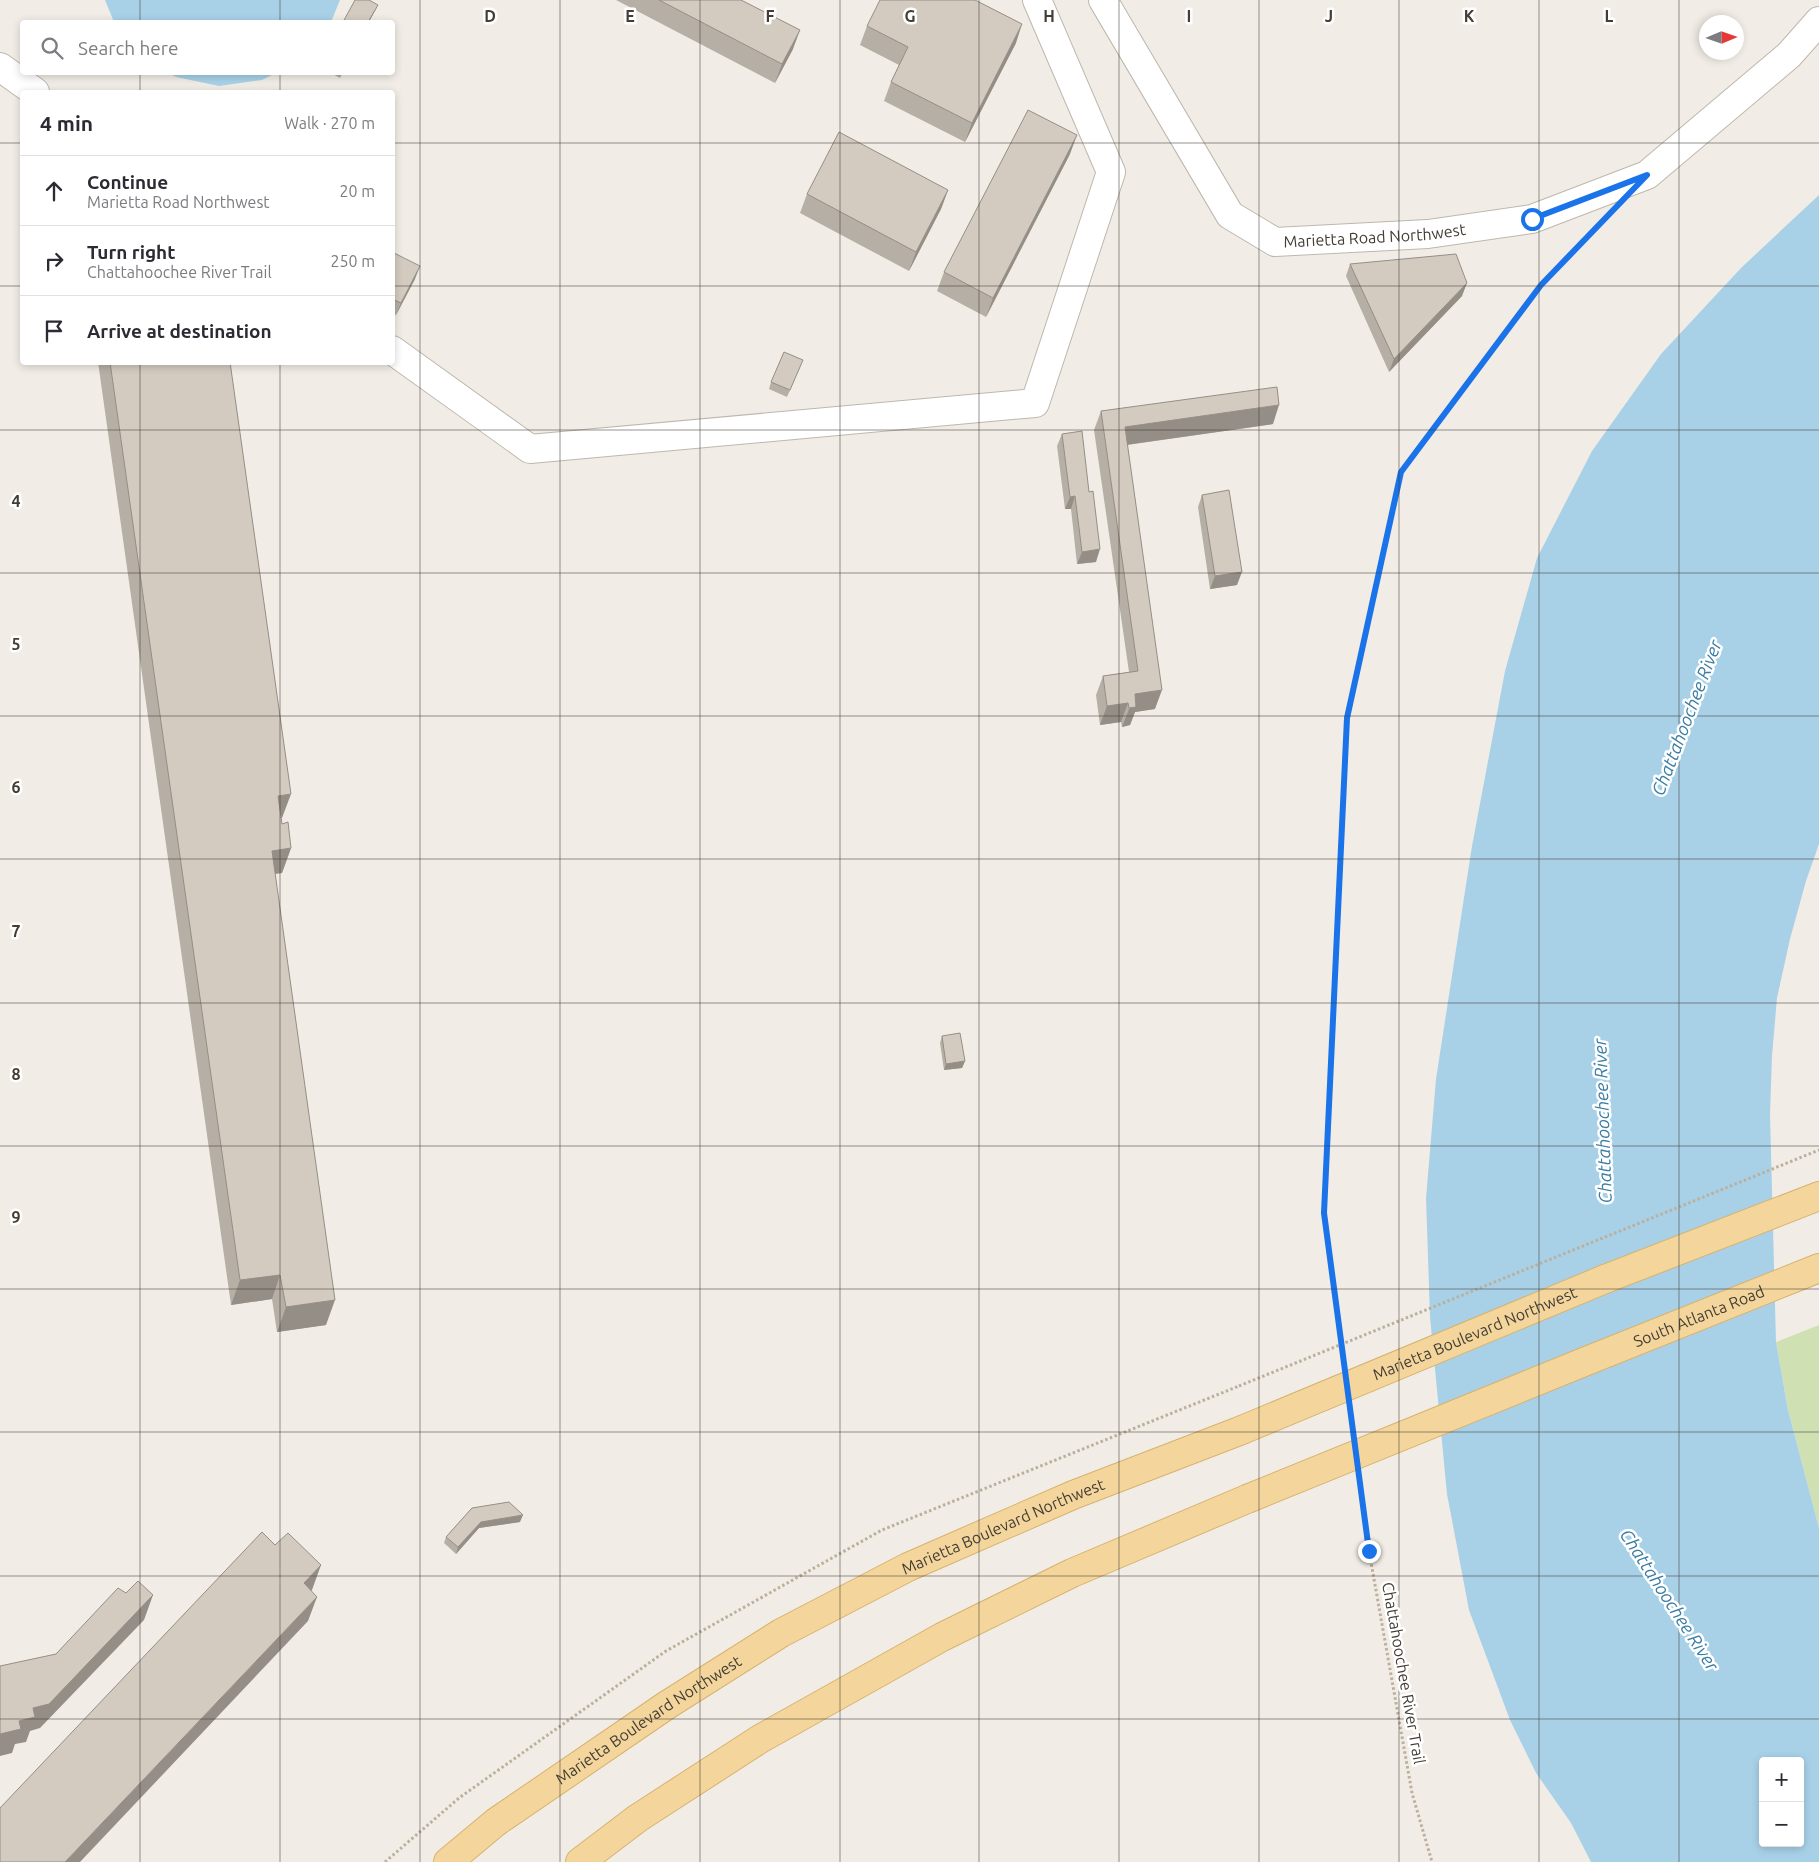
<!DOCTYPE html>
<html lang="en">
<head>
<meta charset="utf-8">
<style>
	:root { --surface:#fff; --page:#f2f2f3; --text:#2b2b33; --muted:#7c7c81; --line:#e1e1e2 }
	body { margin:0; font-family:Ubuntu,sans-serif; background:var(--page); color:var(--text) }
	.controls { position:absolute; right:15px; bottom:15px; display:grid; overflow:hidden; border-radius:5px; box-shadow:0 2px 8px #0003 }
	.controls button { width:45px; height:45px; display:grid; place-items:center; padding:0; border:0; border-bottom:1px solid var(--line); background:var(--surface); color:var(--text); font:25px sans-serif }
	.compass { position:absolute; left:1699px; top:15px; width:45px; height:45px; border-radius:50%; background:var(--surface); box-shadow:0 2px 8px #0003; rotate:88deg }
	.stop { position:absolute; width:15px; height:15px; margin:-11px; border:4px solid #1a73e8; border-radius:50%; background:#fff }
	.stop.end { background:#1a73e8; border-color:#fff; box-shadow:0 1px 5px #0008 }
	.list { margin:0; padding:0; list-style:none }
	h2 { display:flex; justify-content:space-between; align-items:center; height:65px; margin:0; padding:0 20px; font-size:21px }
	h2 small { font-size:16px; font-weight:400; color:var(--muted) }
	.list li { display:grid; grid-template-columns:32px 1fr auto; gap:15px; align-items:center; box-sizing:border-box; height:70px; padding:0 20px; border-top:1px solid var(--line) }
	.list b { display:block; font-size:19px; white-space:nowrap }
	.list p { margin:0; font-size:16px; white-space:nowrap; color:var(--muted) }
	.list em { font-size:16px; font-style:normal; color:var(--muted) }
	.icon { flex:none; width:28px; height:28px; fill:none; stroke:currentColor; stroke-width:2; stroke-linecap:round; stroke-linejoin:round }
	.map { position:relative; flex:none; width:1819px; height:1862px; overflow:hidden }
	.search { position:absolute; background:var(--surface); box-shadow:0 2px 8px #0003; left:20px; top:20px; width:375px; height:55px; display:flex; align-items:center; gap:12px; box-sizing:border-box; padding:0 18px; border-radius:5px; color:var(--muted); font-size:19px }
	.panel { position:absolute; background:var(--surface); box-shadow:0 2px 8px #0003; left:20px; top:90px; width:375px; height:275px; border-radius:5px }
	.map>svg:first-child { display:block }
	.green { fill:#cfe1b3 }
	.water { fill:#a8d1e8; fill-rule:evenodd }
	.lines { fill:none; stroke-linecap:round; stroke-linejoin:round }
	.minor-casing { stroke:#beb7ad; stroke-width:30 }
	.major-casing { stroke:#d7b26e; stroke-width:30 }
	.path { stroke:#bcaf9c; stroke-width:3; stroke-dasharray:2.5 2.5; stroke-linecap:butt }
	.minor { stroke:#fff; stroke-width:28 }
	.major { stroke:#f4d69c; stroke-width:28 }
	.major-bridge-casing { stroke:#d7b26e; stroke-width:30; stroke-linecap:butt }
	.path-bridge { stroke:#bcaf9c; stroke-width:3; stroke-dasharray:2.5 2.5; stroke-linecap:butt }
	.major-bridge { stroke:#f4d69c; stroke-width:28 }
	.wall { fill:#b6afa5 }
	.shaded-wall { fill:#948e86 }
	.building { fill:#d4cbc0; stroke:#948e86 }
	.route { stroke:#1a73e8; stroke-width:6 }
	.grid { fill:none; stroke:#433d36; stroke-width:1; stroke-opacity:0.55 }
	.labels { text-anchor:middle; stroke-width:5; stroke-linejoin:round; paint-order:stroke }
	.street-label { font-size:16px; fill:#433d36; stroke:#fff }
	.water-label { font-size:18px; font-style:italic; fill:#3b7da3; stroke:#fff }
	.grid-label { font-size:16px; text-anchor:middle; font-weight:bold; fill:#433d36; stroke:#fff; stroke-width:5; stroke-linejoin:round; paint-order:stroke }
</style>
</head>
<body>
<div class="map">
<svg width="1819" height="1862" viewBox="0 0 1819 1862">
	<rect width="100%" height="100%" fill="#f1ede6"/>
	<path class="green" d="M1819,1325v203l-31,-118 -12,-68z"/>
	<path class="water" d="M105,0h235l-9,22h-217z
		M168,73v-1l108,1 -14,7 -43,6 -43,-9z
		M1819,195v649l-13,37 -16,58 -13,59 -5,58 -2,58 6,228 12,68 31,118v334h-228l-20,-39 -35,-50 -26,-53 -41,-110 -22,-116 -17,-177 -4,-119 10,-119 36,-233 33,-175 32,-113 55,-107 69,-97 80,-86zM1763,1761h37v82h-37z"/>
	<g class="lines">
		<g class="minor-casing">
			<g id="minor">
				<path id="s1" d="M1103,0l127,215 45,27 153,-8 104,-15 115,-44 142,-120 30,-34"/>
				<path d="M0,67l35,25"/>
				<path d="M392,350l138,99 505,-46 76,-231 -74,-172"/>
			</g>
		</g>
		<g class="major-casing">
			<g id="major">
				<path d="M1605,1279l214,-83"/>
				<path id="s2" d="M1579,1364l240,-96"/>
				<path id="s3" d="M448,1862l48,-40 171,-117 114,-72 127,-66 165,-72 169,-65"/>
				<path d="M580,1862l58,-44 122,-79 182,-102 130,-64 175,-74"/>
			</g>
		</g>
		<path class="path" d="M1342,1350l-18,-137 23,-495 54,-246 140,-187 47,-48
			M1361,1490l8,61 43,242 20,69
			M385,1862l74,-64 207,-147 216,-121 357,-144"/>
		<use href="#minor" class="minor"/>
		<use href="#major" class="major"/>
		<g class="major-bridge-casing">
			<g id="major-bridge">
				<path id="s4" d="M1242,1430l363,-151"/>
				<path d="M1247,1499l332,-135"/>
			</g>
		</g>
		<path class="path-bridge" d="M1239,1386l580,-236"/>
		<use href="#major-bridge" class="major-bridge"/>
	</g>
	<path class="wall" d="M616,0h125l52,49 -18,34z
		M867,26l149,17 -51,99 -81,-41 7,-19 8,-17 -39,-20z
		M329,72h14l-3,6z
		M1070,154l-84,163 -49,-26 7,-19z
		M948,190l-7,19 -32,62 -109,-58 7,-19z
		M392,252l23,27 -19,36 -4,-1z
		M1350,264l112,32 -73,76 -43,-96z
		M98,362h132l52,456h-1l1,6 9,24 -9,25 -7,1 51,451 -49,7 -5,-33 -41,6z
		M800,367l-13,30 -18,-8 2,-7z
		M1101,411l172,13 -146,21 28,264 -20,3 -5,13 -8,2 -1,-5 -21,3 -4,-30 7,-19 26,-4 -35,-242z
		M1062,434l34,128 -19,2 -6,-55h-6l-8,-63z
		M1202,495l35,90 -27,4 -12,-82z
		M942,1036l23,25 -3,7 -18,2 -4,-27z
		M472,1508l48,14 -41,6 -23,26 -12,-11 2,-6z"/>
	<path class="shaded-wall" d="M378,5l-3,6 -6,11h-1z
		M1022,24l-6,19 -51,99 7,-19z
		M800,30l-7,19 -18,34 7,-19z
		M1077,135l-7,19 -84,163 7,-19z
		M948,190l-7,19 -32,62 7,-19z
		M420,266l-5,13 -19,36 5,-12z
		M1467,283l-5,13 -73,76 5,-13z
		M1279,405l-6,19 -155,22 7,-19z
		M1075,496l-4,13h-6l5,-12z
		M1100,549l-4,13 -19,2 5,-12z
		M1242,572l-5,13 -27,4 5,-13z
		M1162,690l-7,19 -20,3 -5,13 -8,2 13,-33z
		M1128,703l-7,19 -21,3 7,-19z
		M291,794l-9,24 -13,2 9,-24z
		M291,848l-9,25 -19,2 9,-24z
		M965,1061l-3,7 -18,2 2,-6z
		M280,1275l-8,24 -41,6 9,-25z
		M335,1300l-9,25 -49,7 9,-25z
		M523,1515l-3,7 -41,6 -23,26 2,-7 23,-25z
		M321,1565l-9,25 -17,18 9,-25z
		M153,1595l-9,25 -104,108 -10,3 -4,11 -11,2 -3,9 -12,3v-22l19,-13z
		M317,1597l-9,24 -228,241h-15z"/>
	<path class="building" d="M355,0h14l9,5 -10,17h-25z
		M659,0h82l59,30 -18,34z
		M880,0h95l47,24 -50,99 -81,-41 17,-35 -41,-21z
		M1028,110l49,25 -84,163 -49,-26z
		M839,132l109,58 -32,62 -109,-58z
		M392,252l28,14 -19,37 -9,-4z
		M1456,254l11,29 -73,76 -44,-95z
		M784,352l19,8 -13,30 -19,-8z
		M110,362h120l61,432 -13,2 4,28 6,-2 3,26 -19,3 63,449 -49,7 -6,-32 -40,5z
		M1277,387l2,18 -154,22 37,263 -27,4 1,13 -7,1 -1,-5 -21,3 -4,-30 35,-5 -37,-260z
		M1082,431l7,61 4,-1 7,58 -18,3 -7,-56 -5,1 -8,-63z
		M1229,490l13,82 -27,4 -13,-81z
		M960,1033l5,28 -19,3 -4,-28z
		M509,1502l14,13 -42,7 -23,25 -12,-10 26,-29z
		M262,1532l13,13 13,-12 33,32 -17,18 13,14 -252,265h-65v-54z
		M138,1581l15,14 -104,109 -16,4 2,9 -16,4 2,8 -21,5v-68l56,-12 62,-66 8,5z"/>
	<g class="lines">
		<path class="route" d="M1369,1551l-45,-338 23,-495 54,-246 140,-187 106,-110 -115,44"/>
	</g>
	<path class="grid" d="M140,0v22M280,0v22M420,0v1862M560,0v1862M700,0v1862M840,0v1862M979,0v1862M1119,0v1862M1259,0v1862M1399,0v1862M1539,0v1862M1679,0v1862M140,72v20M280,72v20M0,143h22M392,143h1427M0,286h22M392,286h1427M140,362v1500M280,362v1500M0,430h1819M0,573h1819M0,716h1819M0,859h1819M0,1003h1819M0,1146h1819M0,1289h1819M0,1432h1819M0,1576h1819M0,1719h1819"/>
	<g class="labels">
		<g class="street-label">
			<text dy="6" stroke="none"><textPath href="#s1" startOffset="402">Marietta Road Northwest</textPath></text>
			<text dy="6" stroke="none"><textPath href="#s2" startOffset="129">South Atlanta Road</textPath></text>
			<text dy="6" stroke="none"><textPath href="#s4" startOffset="252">Marietta Boulevard Northwest</textPath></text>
			<text dy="6" stroke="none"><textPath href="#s3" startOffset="651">Marietta Boulevard Northwest</textPath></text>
			<text transform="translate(1404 1673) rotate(80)" y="6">Chattahoochee River Trail</text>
			<text dy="6" stroke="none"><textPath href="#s3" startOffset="246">Marietta Boulevard Northwest</textPath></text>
		</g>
		<g class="water-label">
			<text transform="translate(1687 718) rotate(-69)" y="6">Chattahoochee River</text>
			<text transform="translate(1603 1121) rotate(-92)" y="6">Chattahoochee River</text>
			<text transform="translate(1669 1600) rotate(57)" y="6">Chattahoochee River</text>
		</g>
	</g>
	<g class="grid-label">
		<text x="490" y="22">D</text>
		<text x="630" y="22">E</text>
		<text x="770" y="22">F</text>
		<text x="910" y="22">G</text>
		<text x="1049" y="22">H</text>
		<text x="1189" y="22">I</text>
		<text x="1329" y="22">J</text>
		<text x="1469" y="22">K</text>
		<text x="1609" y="22">L</text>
		<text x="16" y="507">4</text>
		<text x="16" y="650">5</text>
		<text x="16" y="793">6</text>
		<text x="16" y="937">7</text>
		<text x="16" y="1080">8</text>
		<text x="16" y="1223">9</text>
	</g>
</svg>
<div class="controls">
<button>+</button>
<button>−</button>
</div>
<svg class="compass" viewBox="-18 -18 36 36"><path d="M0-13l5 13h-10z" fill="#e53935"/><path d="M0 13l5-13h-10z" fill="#7c7c81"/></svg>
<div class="stop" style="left:1532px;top:219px"></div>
<div class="stop end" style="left:1369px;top:1551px"></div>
<div class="search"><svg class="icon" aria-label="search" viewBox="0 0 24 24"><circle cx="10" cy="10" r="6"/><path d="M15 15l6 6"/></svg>Search here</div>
<section class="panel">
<h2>4 min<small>Walk · 270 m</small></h2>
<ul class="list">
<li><svg class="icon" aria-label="ahead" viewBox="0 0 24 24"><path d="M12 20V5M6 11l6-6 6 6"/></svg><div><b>Continue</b><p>Marietta Road Northwest</p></div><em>20 m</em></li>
<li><svg class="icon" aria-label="right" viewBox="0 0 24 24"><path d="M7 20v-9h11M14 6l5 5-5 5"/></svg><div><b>Turn right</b><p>Chattahoochee River Trail</p></div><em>250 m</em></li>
<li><svg class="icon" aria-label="arrive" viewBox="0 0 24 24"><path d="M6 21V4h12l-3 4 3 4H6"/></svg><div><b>Arrive at destination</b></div></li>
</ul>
</section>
</div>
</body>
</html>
